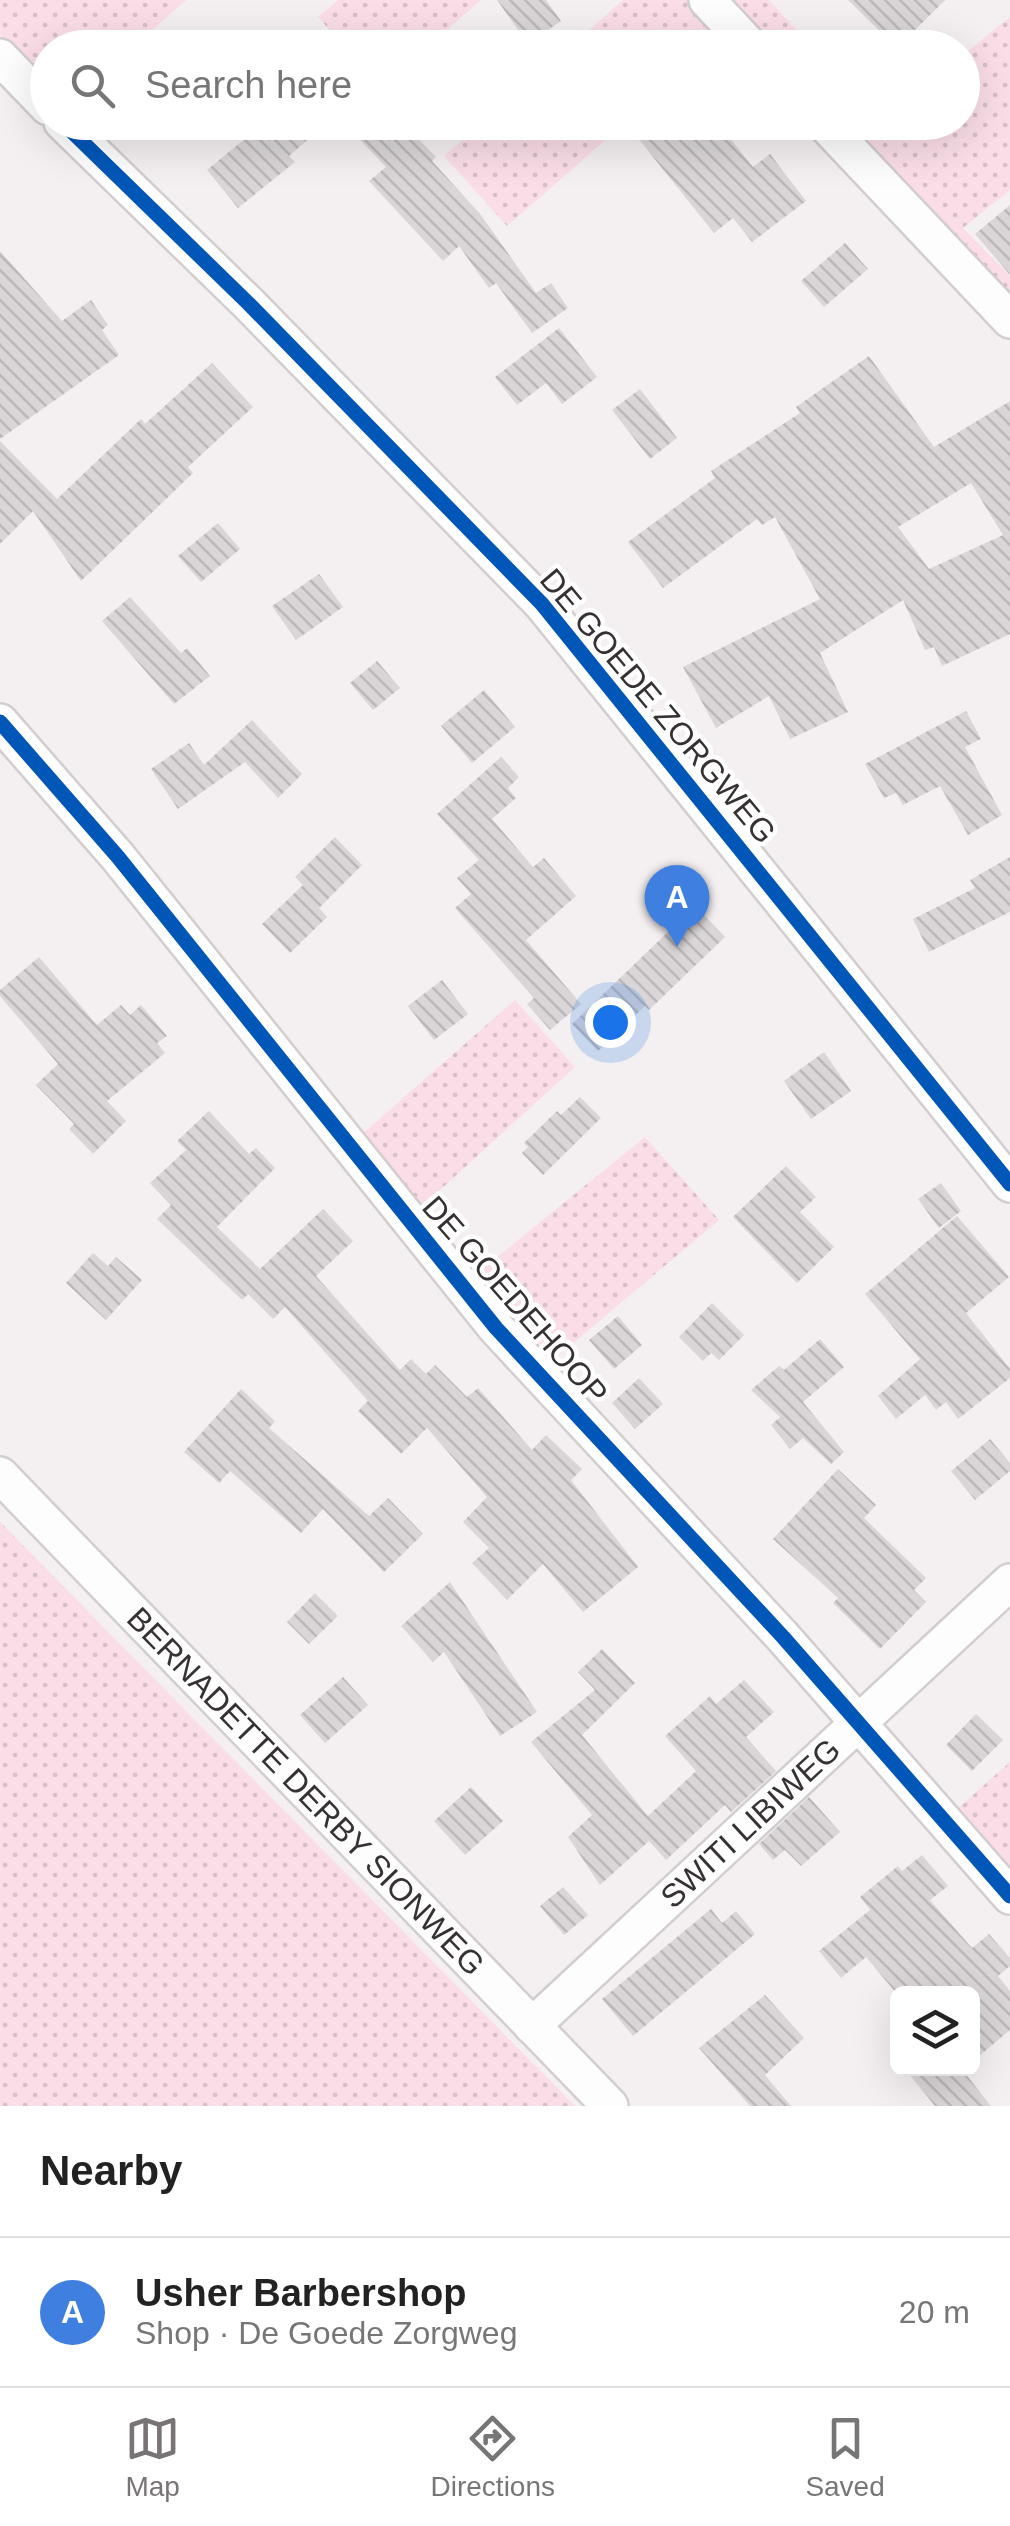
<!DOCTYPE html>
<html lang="en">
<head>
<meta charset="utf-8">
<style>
	:root { --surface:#fff; --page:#f6f6f6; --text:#222; --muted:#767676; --line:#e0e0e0; --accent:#787476 }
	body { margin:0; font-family:Arial,sans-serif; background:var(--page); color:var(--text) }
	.controls { position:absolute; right:30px; bottom:30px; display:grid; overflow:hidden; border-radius:15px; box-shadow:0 10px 40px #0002 }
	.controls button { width:90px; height:90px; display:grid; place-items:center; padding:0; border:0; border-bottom:2px solid var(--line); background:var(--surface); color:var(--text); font:50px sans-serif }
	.you { position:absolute; left:610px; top:1022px; width:35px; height:35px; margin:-25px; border:8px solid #fff; border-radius:50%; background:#1a73e8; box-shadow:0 0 0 15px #1a73e833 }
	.badge { display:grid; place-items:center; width:65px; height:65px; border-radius:50%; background:var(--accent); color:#fff; font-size:32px; font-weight:700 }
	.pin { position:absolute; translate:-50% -82px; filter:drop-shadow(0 2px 5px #0008) }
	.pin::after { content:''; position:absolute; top:52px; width:35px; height:30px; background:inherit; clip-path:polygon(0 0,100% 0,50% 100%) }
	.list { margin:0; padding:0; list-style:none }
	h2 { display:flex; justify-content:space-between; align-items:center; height:130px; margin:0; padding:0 40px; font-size:42px }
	h2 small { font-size:32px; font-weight:400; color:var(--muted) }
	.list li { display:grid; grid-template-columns:65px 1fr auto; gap:30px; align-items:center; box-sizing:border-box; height:150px; padding:0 40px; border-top:2px solid var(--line) }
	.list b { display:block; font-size:38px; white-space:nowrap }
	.list p { margin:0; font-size:32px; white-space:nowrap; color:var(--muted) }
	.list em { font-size:32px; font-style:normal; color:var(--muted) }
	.icon { flex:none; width:55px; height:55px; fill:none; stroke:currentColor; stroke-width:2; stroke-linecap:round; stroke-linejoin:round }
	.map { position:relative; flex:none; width:1010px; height:2106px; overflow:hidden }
	.search { position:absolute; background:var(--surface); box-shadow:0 10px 40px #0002; left:30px; right:30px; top:30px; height:110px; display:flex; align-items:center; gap:25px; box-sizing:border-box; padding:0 35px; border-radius:55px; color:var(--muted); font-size:38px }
	.sheet { height:280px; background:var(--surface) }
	nav { display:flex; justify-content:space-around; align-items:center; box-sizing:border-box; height:140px; border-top:2px solid var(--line); background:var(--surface); font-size:28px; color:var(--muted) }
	nav a { display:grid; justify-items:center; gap:5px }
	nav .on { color:var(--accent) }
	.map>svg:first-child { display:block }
	.grass { fill:url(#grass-dots) }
	.building { fill:url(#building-back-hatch); fill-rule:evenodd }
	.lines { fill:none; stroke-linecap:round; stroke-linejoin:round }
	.street-casing { stroke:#d2cdcf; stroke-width:40 }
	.street { stroke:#fdfdfd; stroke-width:35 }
	.cycleway-casing { stroke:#fff; stroke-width:21 }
	.cycleway { stroke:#0057b8; stroke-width:15 }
	.labels { text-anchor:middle; stroke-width:9; stroke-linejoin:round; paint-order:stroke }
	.street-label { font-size:32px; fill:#363234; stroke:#fff }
</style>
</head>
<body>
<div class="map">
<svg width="1010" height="2106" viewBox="0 0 1010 2106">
	<defs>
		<pattern id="grass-dots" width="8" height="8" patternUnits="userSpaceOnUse" patternTransform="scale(2.5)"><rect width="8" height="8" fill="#fadde7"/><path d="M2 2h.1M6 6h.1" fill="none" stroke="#d7bec7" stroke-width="1.8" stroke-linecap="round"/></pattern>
		<pattern id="building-back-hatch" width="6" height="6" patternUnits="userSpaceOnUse" patternTransform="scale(2.5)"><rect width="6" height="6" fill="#dad6d7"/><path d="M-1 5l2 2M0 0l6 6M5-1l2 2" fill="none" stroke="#bcb8b9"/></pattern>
	</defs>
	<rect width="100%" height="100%" fill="#f4eff1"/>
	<path class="grass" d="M0,0h186l-53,47 -85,1 -1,37 -47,-50z
		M338,0h143l-55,48 -81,-1 -27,-30z
		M623,0h66l34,37 -13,10 -141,1z
		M721,0h48l43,47h-47z
		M1010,17v173l-47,38 47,48v31l-174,-184 126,-1 1,-67z
		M483,122h142v1l-118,103 -63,-70z
		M515,1000l60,67 -157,143 -58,-74z
		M645,1137l74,83 -173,146 -77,-86z
		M0,1522l575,584h-575z
		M1010,1762v112l-55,-63z"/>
	<path class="building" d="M497,0h49l15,21 -33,23z
		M848,0h97l-48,48z
		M265,122h63l-39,34 6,6 -57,46 -31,-38z
		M343,122h59l34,35 -4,4 49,54 55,78 15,-10 17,25 -36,25 -36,-50 -7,5 -30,-42 -16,15 -74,-80 17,-14z
		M625,122h92l36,45 17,-13 36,47 -54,41 -19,-24 -19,15z
		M1010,205v70l-35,-41z
		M845,243l23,26 -44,38 -23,-26z
		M0,251l62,70 29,-21 17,25 -6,5 17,25 -119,84z
		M559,328l38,49 -35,27 -16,-21 -29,22 -22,-28z
		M869,356l65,91 76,-46v233l-68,32 -8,-19 -9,3 -22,-50 -83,53 28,59 -58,27 -21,-43 -53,32 -33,-61 137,-68 -45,-82 -13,8 -5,-6 -94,69 -35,-46 87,-64 -4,-7 89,-58 -4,-6zM971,483l32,52 -74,34 -31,-42z
		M212,363l41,44 -65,60 5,6 -112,108 -48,-70 -33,33v-103l57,58 84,-80 4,5z
		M640,389l37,49 -27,21 -38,-49z
		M218,523l22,26 -39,33 -23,-26z
		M319,574l24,33 -47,33 -24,-34z
		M130,597l51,56 6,-5 23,28 -36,28 -72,-83z
		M377,661l23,27 -27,22 -23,-27z
		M484,690l31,37 -43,36 -31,-37z
		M966,711l15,28 -16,8 37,68 -34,20 -28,-49 -37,19 -7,-12 -12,5 -19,-34z
		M252,720l50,54 -24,24 -33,-36 -67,47 -27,-40 38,-26 15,22z
		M501,757l18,20 -11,11 8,10 -24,21 41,48 11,-9 32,38 -50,44 55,64 -31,26 -23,-26 7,-6 -79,-90 16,-14 -14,-16 22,-18 -42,-46z
		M335,837l27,28 -43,43 8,9 -37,36 -28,-29 41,-39 -8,-8z
		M1010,857v55l-81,40 -16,-33 62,-31 -5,-8z
		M695,906l30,31 -76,73 -4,-4 -47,45 -26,-27z
		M39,957l58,68 24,-20 9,10 11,-10 26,31 -10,7 8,10 -58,48 19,20 -33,33 -24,-25 5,-5 -38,-39 22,-21 -58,-68v-6z
		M442,980l26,34 -34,26 -26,-34z
		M824,1052l27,39 -40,28 -27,-38z
		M580,1097l21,21 -58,57 -21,-22 6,-6 -4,-4 33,-32 4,4z
		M209,1111l40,43 7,-6 19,20 -58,59 43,42 63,-60 30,32 -37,35 84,94 11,-11 15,15 9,-9 32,32 11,-9 54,62 14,-15 36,34 -11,11 67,87 -55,45 -40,-48 -36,36 -35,-37 17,-15 -26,-26 24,-25 -60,-69 -26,26 -43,-43 10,-10 -83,-94 -12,12 -25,-25 -6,6 -85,-81 14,-14 -21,-22 36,-33 -9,-9z
		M786,1166l30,31 -16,15 34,35 -37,36 -64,-66z
		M941,1183l20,28 -22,17 -21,-29z
		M957,1216l52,61 -43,36 44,56v9l-52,41 -12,-17 -10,8 -11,-15 -29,24 -18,-23 42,-37 -55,-65z
		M93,1253l15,13 8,-9 26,23 -36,40 -40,-37z
		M712,1303l32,32 -25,25 -8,-7 -8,8 -24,-24z
		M618,1316l24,29 -28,24 -25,-29z
		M820,1339l24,28 -41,35 41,50 -13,12 -28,-26 -13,11 -19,-24 9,-8 -29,-27 28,-24 5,4z
		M639,1378l24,26 -28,25 -23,-26z
		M241,1389l34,32 -6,7 100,88 19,-18 35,36 -39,38 -61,-63 -22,24 -71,-62 -11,12 -35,-31z
		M990,1439l20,24v8l-35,29 -24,-29z
		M838,1469l38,36 -12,13 62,60 -12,12 12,12 -46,47 -47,-46 5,-5 -65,-59z
		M450,1582l87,130 -37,24 -56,-84 -11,10 -32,-36z
		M315,1593l23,23 -29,28 -22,-22z
		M602,1649l33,34 -53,52 66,81 48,-45 -31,-35 45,-40 6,8 28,-24 30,32 -28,25 30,34 -45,41 -6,-7 -59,55 -17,-19 -49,44 -32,-48 24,-22 -61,-73 64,-52 -17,-18z
		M343,1677l25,28 -43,38 -25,-28z
		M976,1714l27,26 -31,31 -26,-26z
		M471,1787l32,34 -38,34 -31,-34z
		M809,1797l31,35 -39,34 -16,-16 -12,10 -14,-16z
		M922,1855l26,31 -18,14 42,48 17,-14 21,24v8l-12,10 12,15v39l-38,32v-68h-75l-31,-37 -25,21 -22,-27 51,-41 -10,-13 38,-31 4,5z
		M563,1887l25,28 -24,20 -24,-29z
		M711,1909l11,14 14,-12 19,23 -122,102 -31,-37z
		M765,1995l39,43 -39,37 26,31h-41l-51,-58z
		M904,2068h57l30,38h-56z"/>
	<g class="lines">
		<g class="street-casing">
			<g id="street">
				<path d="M707,0l45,48"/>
				<path d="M0,57l48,50"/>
				<path d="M62,122l187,182 293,300 468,580"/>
				<path d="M823,122l187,198"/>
				<path d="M0,722l118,135 378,471 287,309 227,259"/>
				<path id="s1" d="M0,1475l610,631"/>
				<path id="s2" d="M532,2026l478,-444"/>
			</g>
		</g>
		<use href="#street" class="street"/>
		<g class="cycleway-casing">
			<path id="cycleway" d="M62,122l187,182 293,300 468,580
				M0,722l118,135 378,471 287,309 227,259"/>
		</g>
		<use href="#cycleway" class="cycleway"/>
	</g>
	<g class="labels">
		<g class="street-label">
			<text transform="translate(658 706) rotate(50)" y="11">DE GOEDE ZORGWEG</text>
			<text transform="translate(515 1300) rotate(49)" y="11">DE GOEDEHOOP</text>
			<text dy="11" stroke="none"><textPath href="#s1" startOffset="440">BERNADETTE DERBY SIONWEG</textPath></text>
			<text dy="11" stroke="none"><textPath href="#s2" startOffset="298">SWITI LIBIWEG</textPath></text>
		</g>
	</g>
</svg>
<div class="controls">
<button><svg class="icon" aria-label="layers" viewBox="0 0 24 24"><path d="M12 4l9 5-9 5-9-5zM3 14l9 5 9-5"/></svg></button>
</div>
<div class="you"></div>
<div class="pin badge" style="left:677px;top:947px;background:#3f7fe0">A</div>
<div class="search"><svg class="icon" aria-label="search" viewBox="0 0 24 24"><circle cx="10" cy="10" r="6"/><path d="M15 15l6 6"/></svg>Search here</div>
</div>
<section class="sheet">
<h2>Nearby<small></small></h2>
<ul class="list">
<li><span class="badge" style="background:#3f7fe0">A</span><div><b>Usher Barbershop</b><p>Shop · De Goede Zorgweg</p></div><em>20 m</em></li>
</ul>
</section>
<nav>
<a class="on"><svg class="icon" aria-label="map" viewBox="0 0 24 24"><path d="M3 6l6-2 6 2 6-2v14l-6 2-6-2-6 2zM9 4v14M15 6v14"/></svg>Map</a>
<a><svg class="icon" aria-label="directions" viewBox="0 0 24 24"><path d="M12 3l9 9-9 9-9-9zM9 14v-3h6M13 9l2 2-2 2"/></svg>Directions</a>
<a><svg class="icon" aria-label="saved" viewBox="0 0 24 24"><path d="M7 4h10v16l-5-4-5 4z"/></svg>Saved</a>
</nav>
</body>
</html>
